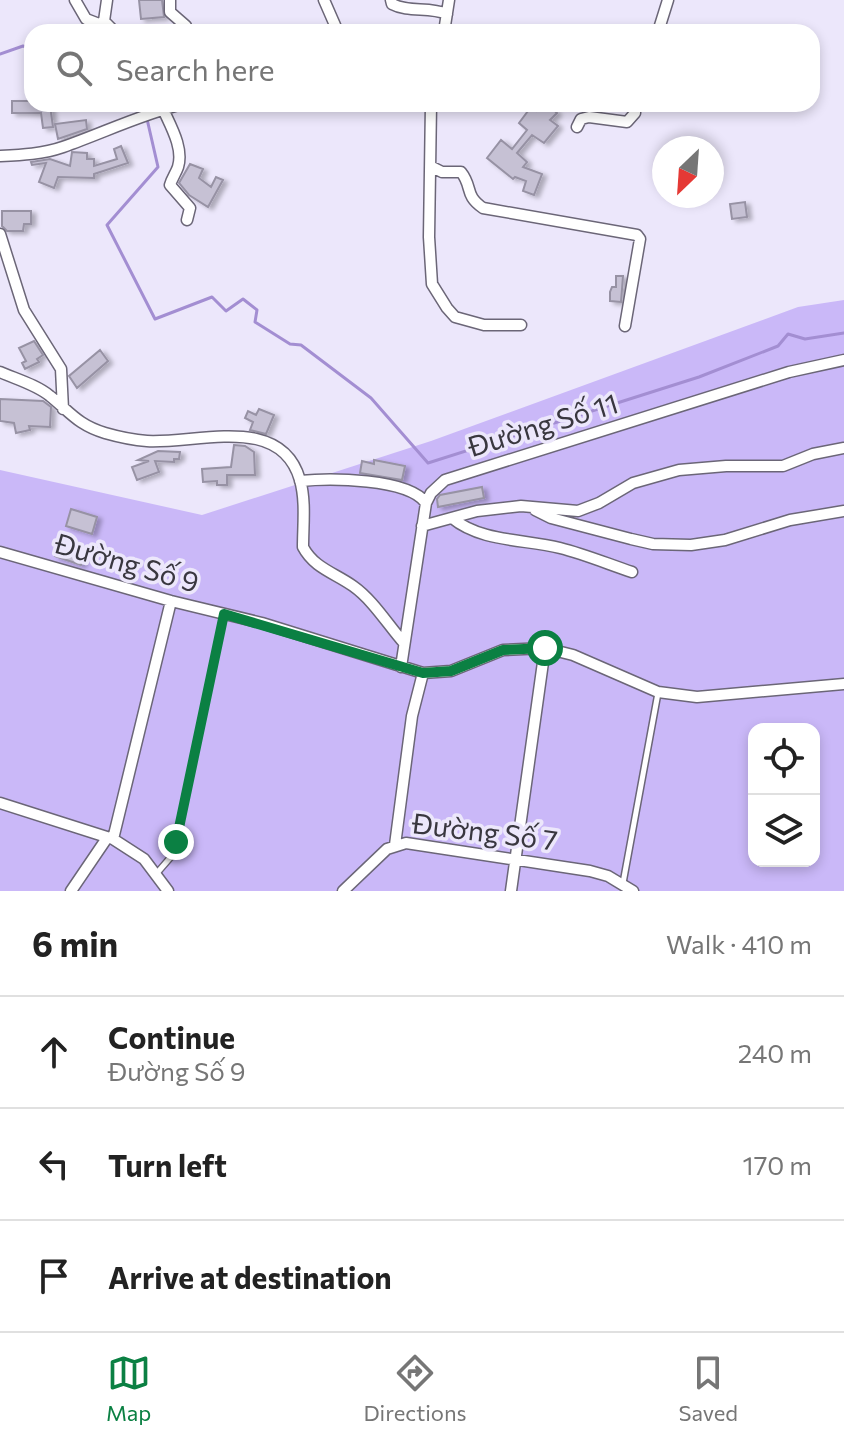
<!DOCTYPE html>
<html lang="en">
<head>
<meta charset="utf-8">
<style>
	:root { --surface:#fff; --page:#f2f2f2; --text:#222; --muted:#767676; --line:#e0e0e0; --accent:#0b8043 }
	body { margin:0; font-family:Commissioner,sans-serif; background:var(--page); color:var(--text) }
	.controls { position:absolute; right:24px; bottom:24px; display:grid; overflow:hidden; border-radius:16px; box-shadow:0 4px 12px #0003 }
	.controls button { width:72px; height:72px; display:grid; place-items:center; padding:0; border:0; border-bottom:2px solid var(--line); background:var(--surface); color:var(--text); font:40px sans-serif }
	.compass { position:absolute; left:652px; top:136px; width:72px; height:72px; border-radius:50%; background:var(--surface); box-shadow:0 4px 12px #0003; rotate:205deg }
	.stop { position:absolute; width:24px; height:24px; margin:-18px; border:6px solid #0b8043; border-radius:50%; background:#fff }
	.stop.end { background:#0b8043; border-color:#fff; box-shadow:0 2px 8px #0008 }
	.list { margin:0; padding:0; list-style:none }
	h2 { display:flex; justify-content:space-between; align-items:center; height:104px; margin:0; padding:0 32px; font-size:34px }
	h2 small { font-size:26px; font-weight:400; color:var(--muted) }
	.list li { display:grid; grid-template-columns:52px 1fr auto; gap:24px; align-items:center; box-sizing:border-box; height:112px; padding:0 32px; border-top:2px solid var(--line) }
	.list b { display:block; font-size:30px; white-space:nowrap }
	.list p { margin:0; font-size:26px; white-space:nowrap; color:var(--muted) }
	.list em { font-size:26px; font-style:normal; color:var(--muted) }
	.icon { flex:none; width:44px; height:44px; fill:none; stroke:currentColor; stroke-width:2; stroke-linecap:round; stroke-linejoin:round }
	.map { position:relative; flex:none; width:844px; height:891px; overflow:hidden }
	.search { position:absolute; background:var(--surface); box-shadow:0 4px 12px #0003; left:24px; right:24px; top:24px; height:88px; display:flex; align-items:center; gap:20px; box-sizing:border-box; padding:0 28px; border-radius:24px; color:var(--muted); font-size:30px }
	.sheet { height:440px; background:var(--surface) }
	nav { display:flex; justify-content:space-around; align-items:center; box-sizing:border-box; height:112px; border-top:2px solid var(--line); background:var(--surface); font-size:22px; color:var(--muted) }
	nav a { display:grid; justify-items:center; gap:4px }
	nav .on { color:var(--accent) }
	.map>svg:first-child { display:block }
	.green { fill:#cab8f8; fill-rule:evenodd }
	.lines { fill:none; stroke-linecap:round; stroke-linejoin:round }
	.stream { stroke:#a38ed2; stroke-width:3 }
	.building { fill:#c6c1d4; stroke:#9792a4; stroke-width:2; filter:url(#shadow) }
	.lane-casing { stroke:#6b6677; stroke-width:8 }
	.street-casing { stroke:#6b6677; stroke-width:13 }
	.lane { stroke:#fff; stroke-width:5 }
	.street { stroke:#fff; stroke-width:10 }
	.route { stroke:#0b8043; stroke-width:10 }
	.labels { text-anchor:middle; stroke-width:7; stroke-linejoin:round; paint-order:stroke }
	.street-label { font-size:28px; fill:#39373f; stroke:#ece7fb }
</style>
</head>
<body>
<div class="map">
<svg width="844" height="891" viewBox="0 0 844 891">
	<defs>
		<filter id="shadow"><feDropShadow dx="4.5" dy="2.5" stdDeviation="2" flood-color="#0004"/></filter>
	</defs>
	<rect width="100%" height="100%" fill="#ece7fb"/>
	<path class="green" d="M844,300v591h-844v-421l202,45 229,-74 367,-134zM754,729h60v132h-60z"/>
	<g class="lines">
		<path class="stream" d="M0,54l23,-8 9,3
			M147,119l11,48 -51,58 48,94 57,-22 14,14 17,-12 14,11 -2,12 35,22 11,1 70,53 57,65 271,-86 79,-31 10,-12 17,5 39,-6"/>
	</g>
	<path class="building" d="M139,0h23l2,17 -23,2z
		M12,101h20v3l5,2 13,-1 3,22 -10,1 -2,-15h-29z
		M543,104h4l10,9 -7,7 8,6 -14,17 -12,-8 -15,18 10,9 -4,5 19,7 -8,21 -11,-4 3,-10 -11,-4 -2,2 -26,-21 14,-18 11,9 15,-19 -8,-7 12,-16 5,4z
		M86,120l1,9 -29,10 -3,-15z
		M121,146l7,17 -34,11v4l-36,-1 -4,11 -15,-6 7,-19 -14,2 -1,-3 19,-3 20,7 2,-14 15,1v6h7v7l23,-7 -3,-10z
		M190,164l13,5 -4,9 12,9 5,-10 7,3 -15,27 -19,-12 -10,-12z
		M745,202l2,15 -15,2 -2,-15z
		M2,211h29v13h-7l-1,7h-16l-5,-5z
		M616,276h7l-2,26 -11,-1v-9l2,-5h4z
		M34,341l9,14 -6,4 2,3 -14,7 -3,-6 4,-2 -7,-13z
		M100,350l8,11 -31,27 -8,-12z
		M0,399l43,2 8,6 -1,20 -21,-1 1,4 -14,3 -2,-10 -14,-2z
		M259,409l15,6 -8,19 -16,-4 3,-8 -8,-4 3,-7 8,4z
		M234,445l11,1 9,6 1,23h-28v10h-10v-4l-14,1 -1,-13 29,-2z
		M158,451l22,1 -1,7h-5v3l-19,-1 4,11 -22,8 -5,-13 17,-6 -11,-1z
		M374,460l31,6 -3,14 -42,-7 2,-12 12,3z
		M482,487l2,11 -46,9 -1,-8 3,-4z
		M71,509l26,8 -5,17 -26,-8z
		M59,542l27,9 -5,14 -26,-9z"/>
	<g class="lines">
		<g class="lane-casing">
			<path id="lane" d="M157,873l13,-15 6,-16 48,-227
				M623,883l35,-190"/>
		</g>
		<g class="street-casing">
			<path id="street" d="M75,0l11,19 13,5 5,-3
				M107,0l-3,21 11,11
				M170,0v12l16,14v6
				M324,0l14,32
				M391,0l1,4c17,9 37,2 55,10
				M444,32l5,-32
				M658,32l10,-32
				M431,104l-2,133 3,47 15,24 8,9 29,8h37
				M163,109c7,16 21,39 15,58 -2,6 -6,11 -8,18l20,23 -3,12
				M577,127l4,-8 8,-2 38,5 8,-9v-9
				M0,156c21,-1 43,-2 63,-9 40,-14 79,-33 120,-43
				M432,167l10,5h19c12,15 3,23 22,36l154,27 3,4 -15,87
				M0,234l24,76 37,59 2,40
				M0,372c16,7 37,13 50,24 20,16 28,29 55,37 14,4 28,7 42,8 50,3 134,-28 153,39 6,21 3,45 3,67 11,21 32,26 50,39 20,14 35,39 51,57
				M300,481c29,-3 108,-3 126,22
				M535,510l16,8 80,21 22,5 38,1 34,-5 65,-20 54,-9
				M452,518c29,24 72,21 108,30 24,6 48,16 72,24
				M422,526l55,-15 44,-5 57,5 21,-8 34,-20 46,-13 47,-4h57l30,-12 31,-6
				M0,552l171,49 91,22 161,50 28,-2 52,-21 42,-2 28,7 85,37 39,5 147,-13
				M401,667l25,-164 5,-10 14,-13 344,-108 55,-12
				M0,803l113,36 31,20 24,32
				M113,839l58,-238
				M395,845l17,-129 11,-43
				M71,891l36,-53
				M343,891l44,-42 19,-6 184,28 18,5 25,15
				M511,891l34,-243"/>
		</g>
		<use href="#lane" class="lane"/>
		<use href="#street" class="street"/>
	</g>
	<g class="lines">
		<path class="route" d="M176,842l48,-228 199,59 28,-2 52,-21 42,-2"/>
	</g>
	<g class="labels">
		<g class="street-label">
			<text transform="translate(543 425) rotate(-17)" y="10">Đường Số 11</text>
			<text transform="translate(127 563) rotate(16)" y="10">Đường Số 9</text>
			<text transform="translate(485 832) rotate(7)" y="10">Đường Số 7</text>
		</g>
	</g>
</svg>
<div class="controls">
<button><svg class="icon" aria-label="locate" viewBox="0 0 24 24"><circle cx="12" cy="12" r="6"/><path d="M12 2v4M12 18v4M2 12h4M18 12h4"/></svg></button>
<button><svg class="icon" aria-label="layers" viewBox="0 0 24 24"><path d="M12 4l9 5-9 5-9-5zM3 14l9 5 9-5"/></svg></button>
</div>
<svg class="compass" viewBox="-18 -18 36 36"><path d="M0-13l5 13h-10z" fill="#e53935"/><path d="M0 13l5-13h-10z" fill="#767676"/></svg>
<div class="stop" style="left:545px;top:648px"></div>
<div class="stop end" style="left:176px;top:842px"></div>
<div class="search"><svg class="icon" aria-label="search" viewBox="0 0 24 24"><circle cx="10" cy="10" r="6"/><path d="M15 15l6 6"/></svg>Search here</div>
</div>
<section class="sheet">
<h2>6 min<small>Walk · 410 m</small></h2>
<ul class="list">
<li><svg class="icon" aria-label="ahead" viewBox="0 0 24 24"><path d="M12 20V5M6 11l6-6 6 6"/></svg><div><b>Continue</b><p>Đường Số 9</p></div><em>240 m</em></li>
<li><svg class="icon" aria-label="left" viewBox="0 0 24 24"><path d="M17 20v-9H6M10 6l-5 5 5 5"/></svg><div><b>Turn left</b></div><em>170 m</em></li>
<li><svg class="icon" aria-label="arrive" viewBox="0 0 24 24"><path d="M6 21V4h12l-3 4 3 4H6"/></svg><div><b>Arrive at destination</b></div></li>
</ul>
</section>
<nav>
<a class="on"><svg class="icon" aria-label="map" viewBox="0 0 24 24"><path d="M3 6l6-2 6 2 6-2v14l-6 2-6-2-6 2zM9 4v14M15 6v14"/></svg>Map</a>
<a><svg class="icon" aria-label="directions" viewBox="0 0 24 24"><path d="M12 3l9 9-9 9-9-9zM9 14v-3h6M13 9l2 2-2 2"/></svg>Directions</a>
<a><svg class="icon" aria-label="saved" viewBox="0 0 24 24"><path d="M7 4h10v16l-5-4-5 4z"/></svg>Saved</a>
</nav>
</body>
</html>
